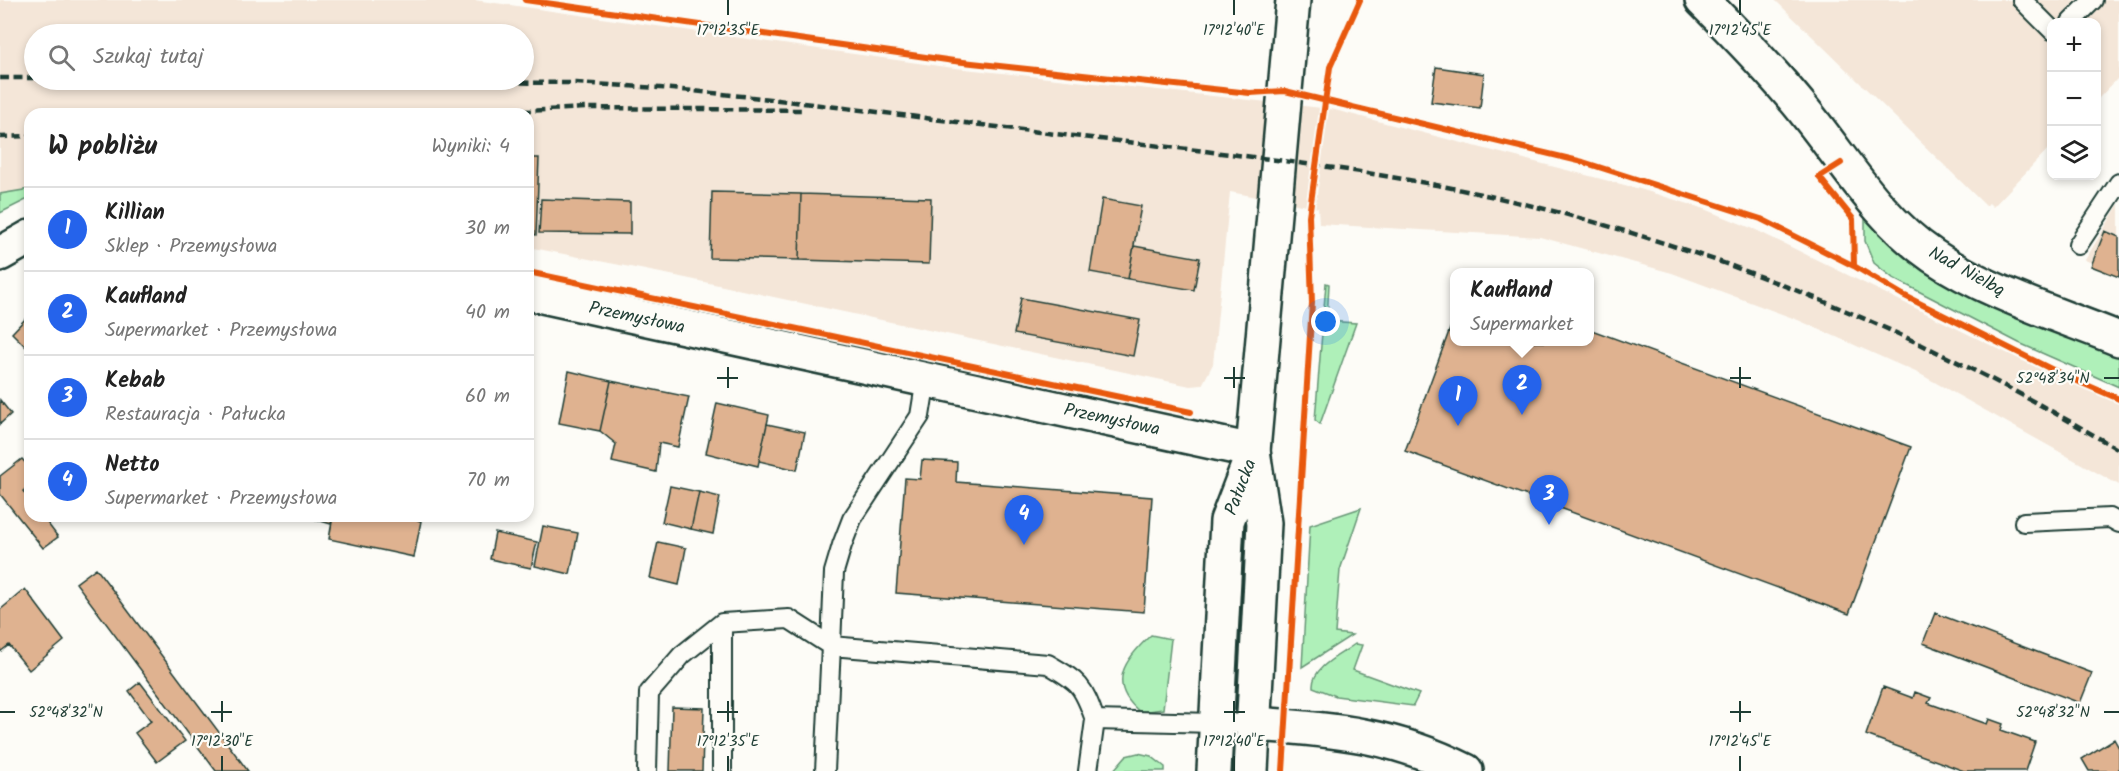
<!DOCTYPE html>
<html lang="pl">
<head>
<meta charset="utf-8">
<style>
	:root { --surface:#fff; --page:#f6f6f6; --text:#222; --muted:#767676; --line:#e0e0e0; --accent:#2563eb }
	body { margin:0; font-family:Kalam,sans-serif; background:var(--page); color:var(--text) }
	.controls { position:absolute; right:18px; top:18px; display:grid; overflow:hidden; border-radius:12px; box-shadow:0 3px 9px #0003 }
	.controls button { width:54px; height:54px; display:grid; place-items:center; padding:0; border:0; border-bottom:2px solid var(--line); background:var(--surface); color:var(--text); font:30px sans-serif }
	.you { position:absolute; left:1326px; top:322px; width:21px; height:21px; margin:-15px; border:4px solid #fff; border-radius:50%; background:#1a73e8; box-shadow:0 0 0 9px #1a73e833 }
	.badge { display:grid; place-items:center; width:39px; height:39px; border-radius:50%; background:var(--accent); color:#fff; font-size:20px; font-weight:700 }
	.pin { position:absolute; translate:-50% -50px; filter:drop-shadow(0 2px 3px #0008) }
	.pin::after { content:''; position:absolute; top:32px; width:21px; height:18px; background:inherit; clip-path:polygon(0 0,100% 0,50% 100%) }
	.popup { position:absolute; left:1450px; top:268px; width:144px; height:78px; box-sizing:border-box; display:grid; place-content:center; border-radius:12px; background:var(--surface); filter:drop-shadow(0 2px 4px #0005); font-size:20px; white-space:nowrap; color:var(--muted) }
	.popup b { font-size:22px; color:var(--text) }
	.popup::after { content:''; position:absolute; left:50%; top:100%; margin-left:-12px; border:12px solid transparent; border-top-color:var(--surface) }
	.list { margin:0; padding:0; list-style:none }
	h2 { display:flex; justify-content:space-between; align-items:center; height:78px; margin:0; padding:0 24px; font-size:26px }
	h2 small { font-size:20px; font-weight:400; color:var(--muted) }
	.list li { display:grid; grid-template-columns:39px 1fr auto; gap:18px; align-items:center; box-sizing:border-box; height:84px; padding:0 24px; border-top:2px solid var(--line) }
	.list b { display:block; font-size:22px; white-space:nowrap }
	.list p { margin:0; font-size:20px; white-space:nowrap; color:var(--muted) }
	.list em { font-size:20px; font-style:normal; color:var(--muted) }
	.icon { flex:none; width:33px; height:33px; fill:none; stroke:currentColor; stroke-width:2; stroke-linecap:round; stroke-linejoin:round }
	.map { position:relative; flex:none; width:2119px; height:771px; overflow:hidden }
	.search { position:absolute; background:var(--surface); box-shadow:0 3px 9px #0003; left:24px; top:24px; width:510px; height:66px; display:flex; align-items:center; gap:15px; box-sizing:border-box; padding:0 21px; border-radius:33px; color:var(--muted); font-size:22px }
	.panel { position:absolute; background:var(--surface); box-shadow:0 3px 9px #0003; left:24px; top:108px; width:510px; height:414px; border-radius:18px }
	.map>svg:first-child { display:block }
	.built { fill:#f4e6d8; fill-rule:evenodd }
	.green { fill:#aff0b9; stroke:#679676; stroke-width:1.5 }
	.building { fill:#dfb290; stroke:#1f3d34; stroke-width:1.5 }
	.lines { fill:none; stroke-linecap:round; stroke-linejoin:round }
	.service-casing { stroke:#1f3d34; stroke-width:22 }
	.minor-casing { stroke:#1f3d34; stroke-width:38 }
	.tertiary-casing { stroke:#1f3d34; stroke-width:38 }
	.service { stroke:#fdfcf7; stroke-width:18 }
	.minor { stroke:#fdfcf7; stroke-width:33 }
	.tertiary { stroke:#fdfcf7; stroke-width:33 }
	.rail { stroke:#1f3d34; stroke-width:4.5; stroke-dasharray:9 4.5; stroke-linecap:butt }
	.cycleway-casing { stroke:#fdfcf7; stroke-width:10 }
	.cycleway { stroke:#e8590c; stroke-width:6 }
	.ticks { fill:none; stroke:#1f3d34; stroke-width:2 }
	.labels { text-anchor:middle; stroke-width:4.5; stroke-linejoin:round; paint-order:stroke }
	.street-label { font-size:18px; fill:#1f3d34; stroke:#fdfcf7 }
	.ticks-label { font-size:15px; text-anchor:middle; fill:#1f3d34; stroke:#fdfcf7; stroke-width:4.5; stroke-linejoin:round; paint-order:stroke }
</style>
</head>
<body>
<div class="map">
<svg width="2119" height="771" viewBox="0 0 2119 771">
	<rect width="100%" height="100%" fill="#fdfcf7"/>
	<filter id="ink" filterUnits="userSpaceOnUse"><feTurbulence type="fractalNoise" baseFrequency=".0167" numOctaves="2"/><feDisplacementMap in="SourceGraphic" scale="12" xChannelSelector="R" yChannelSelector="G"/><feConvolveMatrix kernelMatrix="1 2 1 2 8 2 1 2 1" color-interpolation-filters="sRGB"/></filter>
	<g filter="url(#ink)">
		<path class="built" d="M0,0h474l472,67 385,42 309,80 65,20 51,21 267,131 96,42v82l-199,-111 -122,-54 -126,-47 -132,-36 -221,-13 -1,-16 -88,-16 -17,172 -11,21 -12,1 -514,-110 -148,-29v-133h-498v75l-30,5zM34,34h490v46h-490z
			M1775,0h344v77l-22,23 -1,-78h-44l-1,124 -58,61 -4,-4 -3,3z
			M2119,204v71l-34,-15z"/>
		<path class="green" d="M30,189v9l-30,15v-19z
			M1865,216c61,70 168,109 254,141v30l-100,-44 -126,-65 -19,-15 -9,-22z
			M1326,283l3,1 -2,37 29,2 -36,101 -5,-4z
			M1361,508l-21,62 -5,63 17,2 -50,32 8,-142z
			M1151,635l20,4 -8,70 -23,3c-34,-28 -15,-53 11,-77z
			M1355,644l7,1 -9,25 66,24 -6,12 -77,-10 -23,-9c-1,-20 27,-32 42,-43z
			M1138,753l13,3 14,11v4h-52l13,-15z"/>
		<path class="building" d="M1436,67l48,7 -4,34 -49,-6z
			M528,158h11l-3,77 -8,-1z
			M712,192l89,2 -2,66 -89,-2z
			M801,194l130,4 -2,66 -130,-4z
			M541,199l89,3v32l-91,-1z
			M1102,199l39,7 -13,73 -38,-7z
			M2105,231l14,6v40l-28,-11z
			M1134,246l66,12 -6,32 -66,-11z
			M1021,298l119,22 -7,36 -119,-22z
			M30,314v37l-18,-18z
			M1454,318v24h135v-13l322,118 -62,167 -444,-163z
			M569,371l42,10 -11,50 -41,-8z
			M611,381l78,16 -11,50 -19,-4 -3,29 -44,-10 4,-18 -16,-13z
			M0,400l11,14 -11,10z
			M717,403l52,12 -11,51 -52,-13z
			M767,424l38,8 -8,38 -38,-9z
			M22,459l8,9v17l-7,6 7,9v16h12l16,21 -15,11 -43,-54v-18z
			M922,460l35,2 -1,20 196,15 -8,115 -248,-19 9,-115 15,1z
			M670,486l29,6 -8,37 -29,-7z
			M699,492l21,5 -7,37 -22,-5z
			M304,516h29l-2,8z
			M333,516h67l21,5 -7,36 -85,-18z
			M543,526l35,7 -8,41 -35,-8z
			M495,533l42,9 -6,26 -41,-9z
			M658,542l28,6 -7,37 -29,-7z
			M96,568l152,203h-32l-140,-188z
			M25,589l39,52 -35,29 -20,-25 -9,7v-42z
			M1935,613l157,60 -12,30 -157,-60z
			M140,682l45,59 -28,21 -22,-29 16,-12 -22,-30z
			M1883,687l30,11 2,-6 16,6 -3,5 59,21 2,-5 14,5 -2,6 34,12 -10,29h-61l-98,-36z
			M672,707l32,1 -2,63h-32z
			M2114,739l5,9v23h-30l-7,-12z"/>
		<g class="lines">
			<g class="service-casing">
				<path id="service" d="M2022,0l30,30
					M2071,22l22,-22
					M2078,245l41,-62
					M2024,522l86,-4 9,5
					M722,623v148
					M831,646l3,-74 8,-27 10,-26 68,-103 6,-37
					M647,771l2,-78 33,-38 40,-32 67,-4 42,27
					M825,771l6,-125 217,18c31,18 35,21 47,56
					M1088,771l7,-51 159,4"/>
			</g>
			<g class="minor-casing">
				<path id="minor" d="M1702,0c37,37 75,76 107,117 39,49 71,103 124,139 55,37 124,58 186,83
					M0,254l30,-17
					M528,293l725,158
					M1254,724c79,5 141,11 212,47"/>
			</g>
			<g class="tertiary-casing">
				<path id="tertiary" d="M1214,771l13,-250 26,-68
					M1251,771l13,-248 -11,-72 40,-451"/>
			</g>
			<use href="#service" class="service"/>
			<use href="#minor" class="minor"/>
			<use href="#tertiary" class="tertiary"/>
			<path class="rail" d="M0,78h34
				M183,80l393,3 84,5c126,11 252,29 379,44 136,16 273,29 408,55 238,47 464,139 672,263
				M468,114l117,-6 218,2
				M0,137l30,-1"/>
			<g class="cycleway-casing">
				<path id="cycleway" d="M525,0l429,61 296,32 35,-2 298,71 178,57 93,47 49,29 156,78 60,26
					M1841,163l-22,14 34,42 1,47
					M528,272l663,140
					M1283,771l29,-468 -3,-87 21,-149 30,-67"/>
			</g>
			<use href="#cycleway" class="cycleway"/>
		</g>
	</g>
	<path class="ticks" d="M728,0v15M1234,0v15M1740,0v15M728,367v21M1234,367v21M1740,367v21M717,378h21M1224,378h21M1730,378h21M2104,378h15M222,701v21M728,701v21M1234,701v21M1740,701v21M0,712h15M211,712h21M717,712h21M1224,712h21M1730,712h21M2104,712h15M222,756v15M728,756v15M1234,756v15M1740,756v15"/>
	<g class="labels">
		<g class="street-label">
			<text transform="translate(1967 271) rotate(29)" y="6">Nad Nielbą</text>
			<text transform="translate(637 317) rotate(12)" y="6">Przemysłowa</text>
			<text transform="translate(1112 419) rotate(12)" y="6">Przemysłowa</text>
			<text transform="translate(1240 487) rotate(-69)" y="6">Pałucka</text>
		</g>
	</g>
	<g class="ticks-label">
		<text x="728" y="35">17°12'35"E</text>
		<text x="1234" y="35">17°12'40"E</text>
		<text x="1740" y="35">17°12'45"E</text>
		<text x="2053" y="383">52°48'34"N</text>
		<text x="66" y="717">52°48'32"N</text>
		<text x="2053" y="717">52°48'32"N</text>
		<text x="222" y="746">17°12'30"E</text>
		<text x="728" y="746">17°12'35"E</text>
		<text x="1234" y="746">17°12'40"E</text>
		<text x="1740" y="746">17°12'45"E</text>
	</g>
</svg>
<div class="controls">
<button>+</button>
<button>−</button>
<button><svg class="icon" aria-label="layers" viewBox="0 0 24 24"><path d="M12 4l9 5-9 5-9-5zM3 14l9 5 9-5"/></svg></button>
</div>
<div class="you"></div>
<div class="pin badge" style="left:1458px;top:426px">1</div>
<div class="pin badge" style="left:1522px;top:415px">2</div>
<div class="popup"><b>Kaufland</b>Supermarket</div>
<div class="pin badge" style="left:1549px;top:525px">3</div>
<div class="pin badge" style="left:1024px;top:545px">4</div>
<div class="search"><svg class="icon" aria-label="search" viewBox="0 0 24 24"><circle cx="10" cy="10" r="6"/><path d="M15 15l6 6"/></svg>Szukaj tutaj</div>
<section class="panel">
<h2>W pobliżu<small>Wyniki: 4</small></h2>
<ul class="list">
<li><span class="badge">1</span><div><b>Killian</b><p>Sklep · Przemysłowa</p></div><em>30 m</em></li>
<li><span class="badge">2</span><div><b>Kaufland</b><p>Supermarket · Przemysłowa</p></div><em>40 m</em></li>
<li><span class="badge">3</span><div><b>Kebab</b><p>Restauracja · Pałucka</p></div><em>60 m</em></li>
<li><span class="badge">4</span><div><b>Netto</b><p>Supermarket · Przemysłowa</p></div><em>70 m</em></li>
</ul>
</section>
</div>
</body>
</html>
